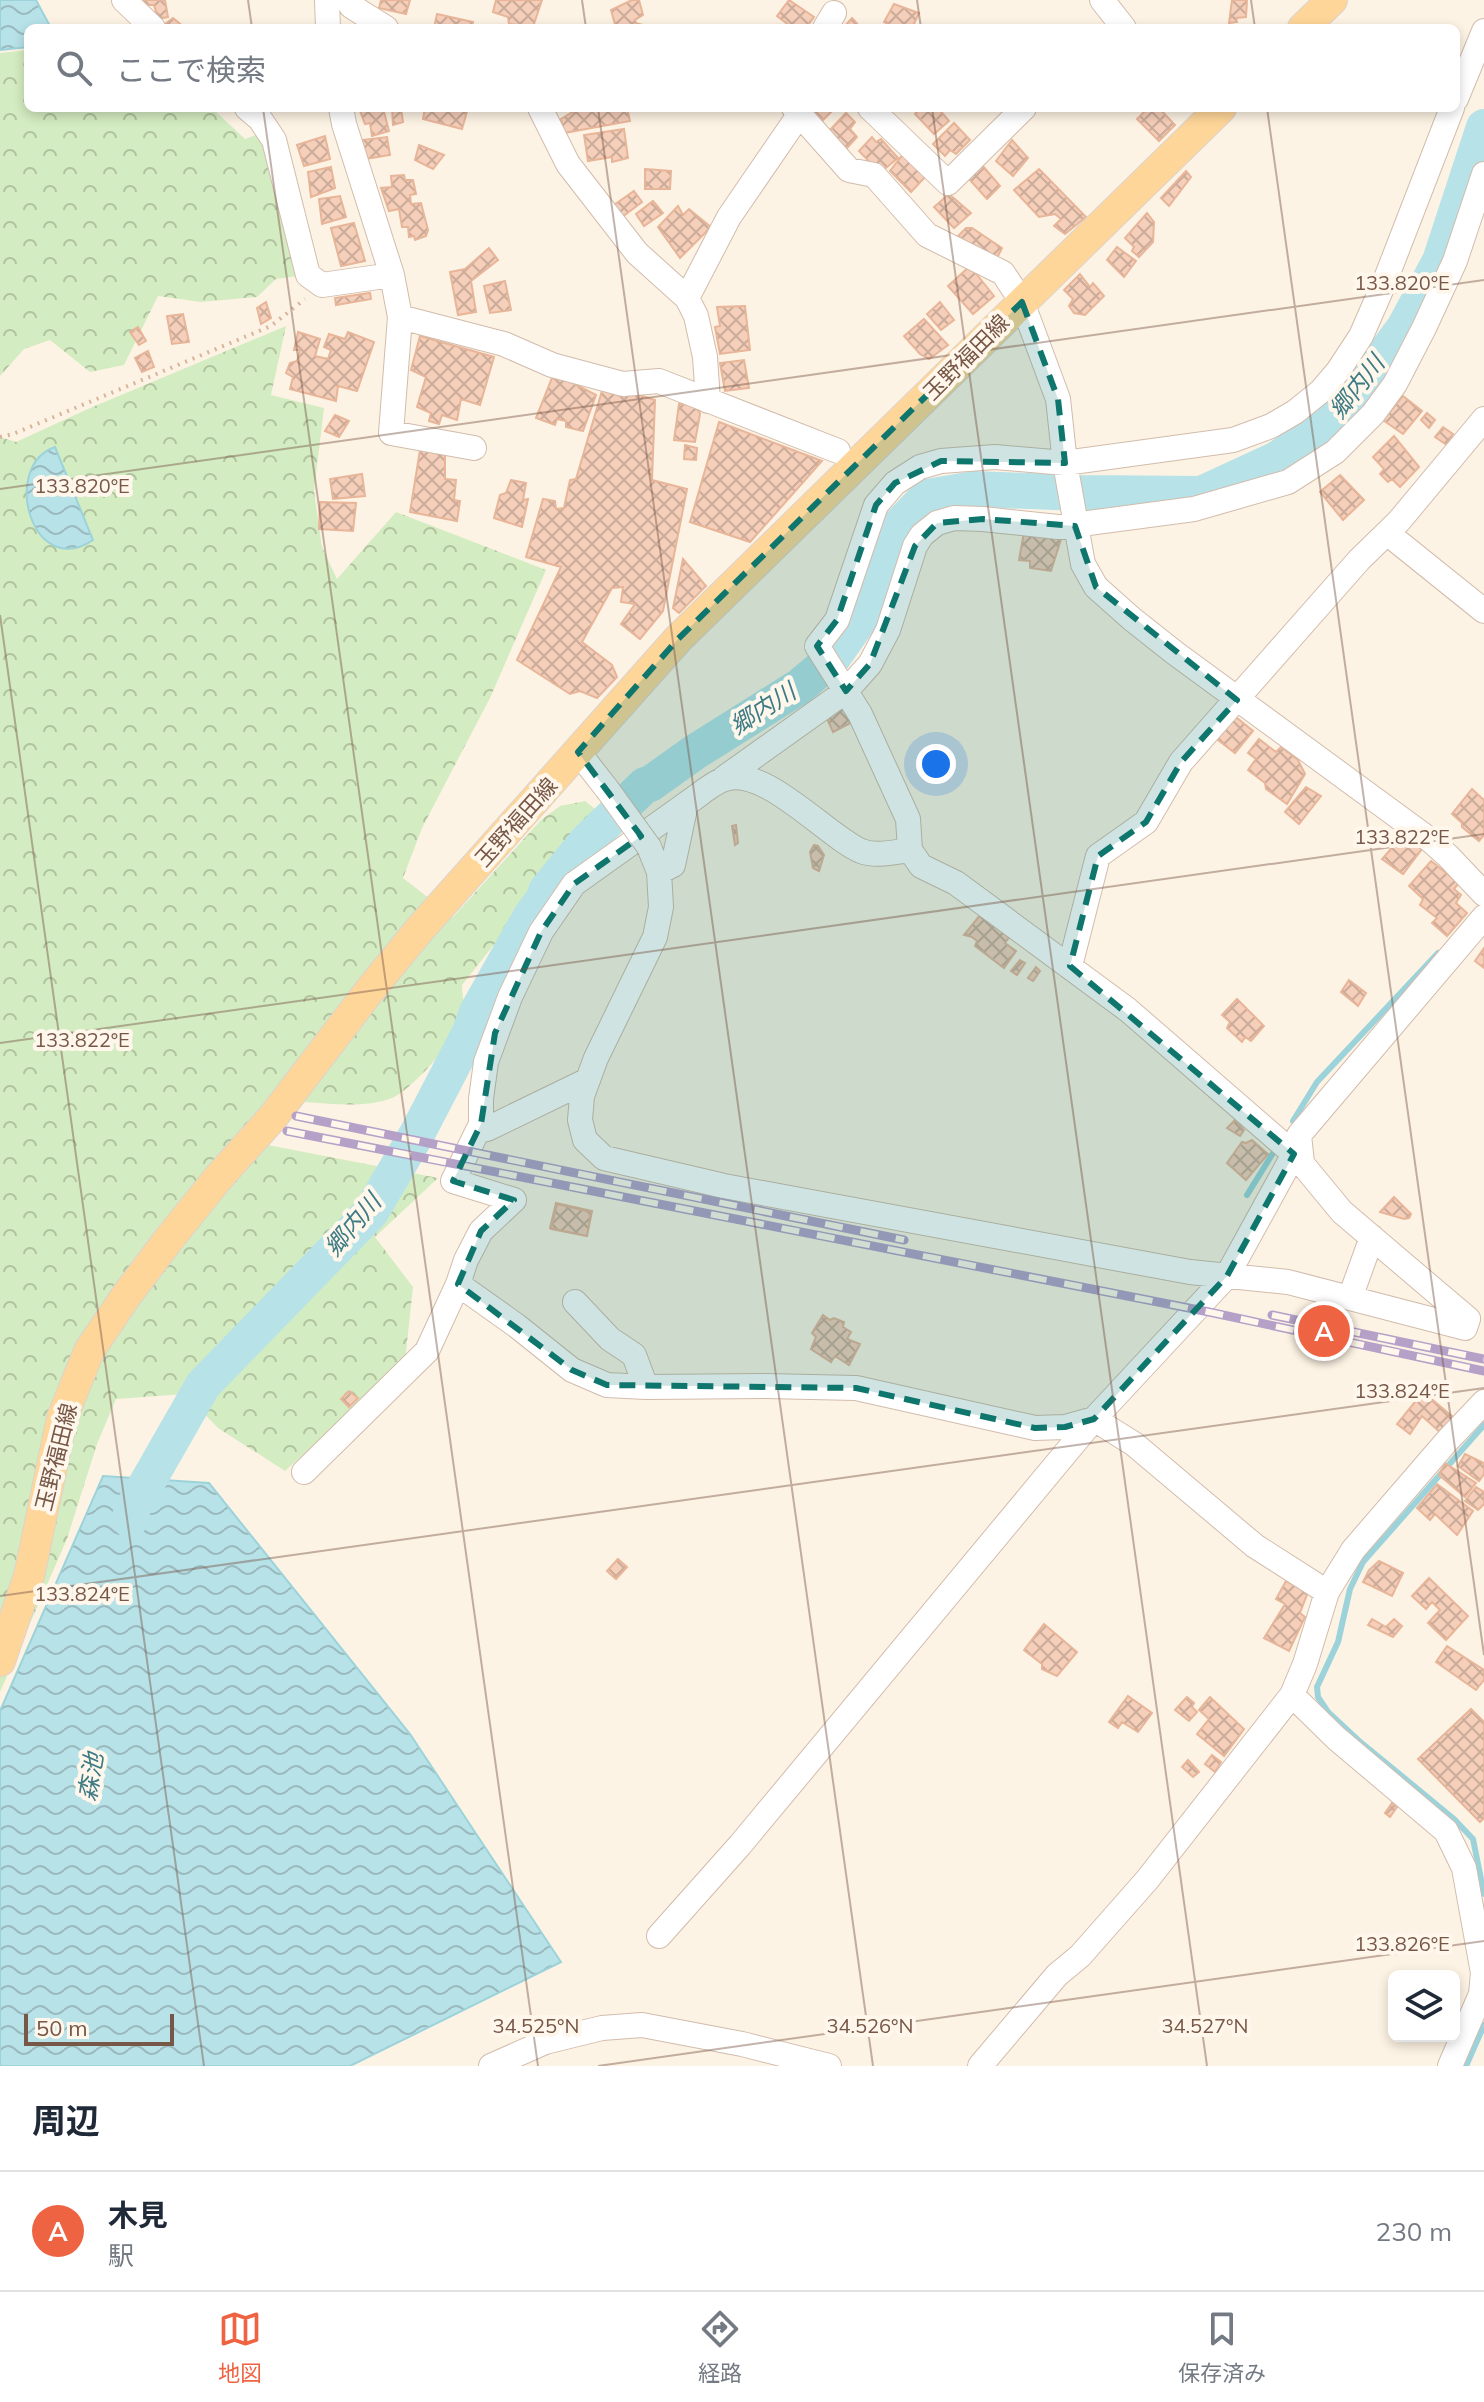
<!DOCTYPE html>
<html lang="ja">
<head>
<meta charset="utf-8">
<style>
	:root { --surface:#fff; --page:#f6f6f7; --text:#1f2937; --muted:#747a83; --line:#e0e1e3; --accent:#ee6442 }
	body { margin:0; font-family:Mulish,"Noto Sans JP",sans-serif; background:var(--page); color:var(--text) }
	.controls { position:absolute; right:24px; bottom:24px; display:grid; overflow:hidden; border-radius:12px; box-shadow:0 4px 12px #0003 }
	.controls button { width:72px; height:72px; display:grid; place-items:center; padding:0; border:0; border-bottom:2px solid var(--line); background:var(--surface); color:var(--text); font:40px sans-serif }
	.scale { position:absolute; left:24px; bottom:20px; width:150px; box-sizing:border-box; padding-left:8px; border:4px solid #775748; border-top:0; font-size:22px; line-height:28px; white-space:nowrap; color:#775748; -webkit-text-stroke:6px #fff7eb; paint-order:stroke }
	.you { position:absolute; left:936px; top:764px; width:28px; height:28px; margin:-20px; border:6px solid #fff; border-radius:50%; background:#1a73e8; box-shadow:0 0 0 12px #1a73e833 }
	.badge { display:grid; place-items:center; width:52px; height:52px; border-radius:50%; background:var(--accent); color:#fff; font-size:26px; font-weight:700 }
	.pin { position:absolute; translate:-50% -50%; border:4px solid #fff; box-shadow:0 2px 8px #0006 }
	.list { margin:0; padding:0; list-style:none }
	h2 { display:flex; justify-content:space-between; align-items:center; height:104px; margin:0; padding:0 32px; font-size:34px }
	h2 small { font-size:26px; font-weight:400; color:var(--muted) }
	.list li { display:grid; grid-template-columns:52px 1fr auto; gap:24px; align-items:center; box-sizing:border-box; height:120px; padding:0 32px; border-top:2px solid var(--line) }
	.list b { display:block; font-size:30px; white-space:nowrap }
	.list p { margin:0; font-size:26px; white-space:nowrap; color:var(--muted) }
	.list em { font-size:26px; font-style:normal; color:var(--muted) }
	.icon { flex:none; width:44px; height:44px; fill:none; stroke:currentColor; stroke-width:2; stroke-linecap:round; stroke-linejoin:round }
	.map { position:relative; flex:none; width:1484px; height:2066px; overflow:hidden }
	.search { position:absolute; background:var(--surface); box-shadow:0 4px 12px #0003; left:24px; right:24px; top:24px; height:88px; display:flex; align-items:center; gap:20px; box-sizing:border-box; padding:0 28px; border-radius:12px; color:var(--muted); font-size:30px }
	.sheet { height:224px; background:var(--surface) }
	nav { display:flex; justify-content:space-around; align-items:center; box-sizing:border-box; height:112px; border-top:2px solid var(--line); background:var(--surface); font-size:22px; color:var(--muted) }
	nav a { display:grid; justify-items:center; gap:4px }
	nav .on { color:var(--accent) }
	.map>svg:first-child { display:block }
	.forest { fill:url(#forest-crowns) }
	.water { fill:url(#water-waves); stroke:#9cd3db; stroke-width:2 }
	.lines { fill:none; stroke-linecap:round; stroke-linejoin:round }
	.stream { stroke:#9cd3db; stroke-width:6 }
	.river { stroke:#b7e2e8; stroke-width:36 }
	.building { fill:url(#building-cross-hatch); stroke:#e8b599; stroke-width:2 }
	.minor-casing { stroke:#d2bcac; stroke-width:26 }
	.major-casing { stroke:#dcd3cf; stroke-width:32 }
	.path { stroke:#dab39d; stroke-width:4; stroke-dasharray:2 6; stroke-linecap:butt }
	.minor { stroke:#fff; stroke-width:24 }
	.major { stroke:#ffd699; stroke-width:30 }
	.rail-casing { stroke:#b5a1c8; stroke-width:9 }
	.rail { stroke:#fff7eb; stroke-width:6; stroke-dasharray:18; stroke-linecap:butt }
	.minor-bridge-casing { stroke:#d2bcac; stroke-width:26; stroke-linecap:butt }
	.minor-bridge { stroke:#fff; stroke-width:24 }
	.marked { fill:#0f766e; fill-opacity:0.2; stroke:#0f766e; stroke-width:6; stroke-dasharray:16 10; stroke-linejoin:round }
	.ticks { fill:none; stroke:#775748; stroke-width:2; stroke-opacity:0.45 }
	.labels { text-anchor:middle; stroke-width:8; stroke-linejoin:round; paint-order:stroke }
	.street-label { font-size:22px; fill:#775748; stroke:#fff7eb }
	.water-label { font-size:24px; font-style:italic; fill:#3d7b85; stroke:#fff7eb }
	.ticks-label { font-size:20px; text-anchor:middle; fill:#775748; stroke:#fff7eb; stroke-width:8; stroke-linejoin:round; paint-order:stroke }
</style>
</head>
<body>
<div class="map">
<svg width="1484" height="2066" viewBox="0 0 1484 2066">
	<defs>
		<pattern id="forest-crowns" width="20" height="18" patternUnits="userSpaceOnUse" patternTransform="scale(2)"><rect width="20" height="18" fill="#d4ecc1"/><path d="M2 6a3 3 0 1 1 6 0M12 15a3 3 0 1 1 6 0" fill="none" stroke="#b1c29f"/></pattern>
		<pattern id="water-waves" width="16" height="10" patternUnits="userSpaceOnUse" patternTransform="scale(2)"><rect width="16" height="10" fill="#b7e2e8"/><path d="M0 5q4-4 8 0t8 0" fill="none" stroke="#9ababe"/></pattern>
		<pattern id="building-cross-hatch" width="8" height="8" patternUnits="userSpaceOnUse" patternTransform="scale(2)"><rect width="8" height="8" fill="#f5cfba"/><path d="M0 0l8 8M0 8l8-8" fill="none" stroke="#cbab99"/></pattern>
	</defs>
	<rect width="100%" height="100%" fill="#fdf3e4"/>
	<path class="forest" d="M28,50v58h184l33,31 11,-4 9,11 33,130 -22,3 -19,18 -56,5 -43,-6 -34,69 -34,7 -40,-32 -26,9 -24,27v-323z
		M286,326l-15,69 53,13 -10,83 8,56 15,32 59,-67 150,58 -56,128 -68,130 -19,50 50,39 88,-97 19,-14 25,-5 14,11 -137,173c0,9 3,21 1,30 -4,22 -51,75 -71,83 -29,11 -62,5 -92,4l-32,43 170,33 -63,59 38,50 -8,74 -120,110 -67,-43 -33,-34 -69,5 -19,45 -30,95 -67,153v-1255l16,5 74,-34z"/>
	<path class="water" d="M0,0h36l15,28h-23v19l-28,3z
		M55,447l38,93c-61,41 -93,-74 -38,-93z
		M103,1476l106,7 201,251 151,228 -211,104h-350v-355z"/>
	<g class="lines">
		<path class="stream" d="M1293,1121l24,-39 121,-129
			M1247,1195l26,-42
			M1484,1425l-121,137 -13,27 -12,53 -21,45 1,10 10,15 30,28 96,79 19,20 11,55
			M1466,2066l18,-41"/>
		<path class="river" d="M130,1520l1,-9 72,-126 168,-173 47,-80 52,-100 7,-20 54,-96 14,-19 1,-6 40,-49 59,-57 5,-1 45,-32 105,-66 32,-27 33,-47 31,-83 31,-32 47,-8 106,4 121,1 76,-35 50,-34 26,-28 51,-69 36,-67 44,-134"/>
	</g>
	<path class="building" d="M141,0h24l3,17 -10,2 -4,-14h-8z
		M381,0h29l-4,14 -27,-6z
		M496,0h46l-9,27 -24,-3 -1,-7 -15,-5z
		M632,0h7l4,15 -8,5 1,3 7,2 1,3h-28l-5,-18z
		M789,0l25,17 -8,11h-16v-2l-13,-10z
		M1232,0h15l-1,17 -10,1 1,4 -8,1z
		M894,4l25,9 -7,15h-15l-13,-6z
		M437,14l36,8 -1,6h-38z
		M173,18l12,10h-16l-4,-4z
		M852,18l9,10h-18z
		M359,108h24l6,23 -17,5 -2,-13 -5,1z
		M392,108h9l2,14 -10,3z
		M425,108h43l-6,21 -39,-10z
		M588,108h39l3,13 -66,12 -3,-14 15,-9z
		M810,108h25l-12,12z
		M920,108h18l11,13 -15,13 -19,-20z
		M1148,108h11l16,17 -16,16 -22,-22z
		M846,113l9,9 -5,7 7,8 -10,11 -19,-16z
		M954,123l16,17 -14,14 -6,-4 -5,6 -12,-12z
		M624,129l4,29 -16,4v-5l-24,4 -4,-26z
		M325,136l5,23 -26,7 -7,-21z
		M387,137l3,18 -25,4 -3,-19z
		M872,137l4,5 5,-3 17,19 -18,15 -21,-22z
		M1012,140l16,18 -15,18 -17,-15z
		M419,145l25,10 -11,14 -18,-9z
		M904,153l22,23 -15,16 -21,-21z
		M982,165l18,21 -13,13 -18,-20z
		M331,167l4,21 -24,9 -3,-25z
		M645,169l26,2 -1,18h-25z
		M1039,169l47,48 -21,17 -11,-8 7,-7 -6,-5 -16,3 -25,-27z
		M1186,171l5,6 -22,29 -8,-8z
		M404,175l1,5h8l3,14 -6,1 1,9 10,-1 7,27 -2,6 -11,4 -1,-4 -5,1 -1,-10h-6l-3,-18 -10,2 -8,-23 11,-1 -1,-11z
		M634,191l8,11 -20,15 -8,-12z
		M949,194l22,19 -17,15 -20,-21z
		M340,196l6,21 -24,7 -3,-25z
		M653,201l10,12 -19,13 -8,-12z
		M678,206l5,9 6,-6 22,18 -31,31 -22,-31z
		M1147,213l7,9 -1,20 -14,15 -7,-6 2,-4 -9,-9z
		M354,223l11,38 -24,5 -10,-38z
		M966,228h6l30,20 -7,14 -37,-26z
		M1117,247l19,14 -12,16 -17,-17z
		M489,248l9,12 -27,21 5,31 -18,3 -8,-43 15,-3z
		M970,266l24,30 -21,18 -25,-28z
		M1080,274l10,13 3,-4 11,13 -19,19 -11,-2 -5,-7 4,-7 -9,-9z
		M505,281l6,29 -21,3 -6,-27z
		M370,293l1,6 -35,6 -1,-7z
		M266,302l5,16 -10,6 -4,-16z
		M940,302l14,18 -13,10 -14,-16z
		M745,306l5,44 -30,4 -5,-27 5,-1 -3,-19z
		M183,314l6,28 -17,2 -5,-28z
		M924,319l24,26 -19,14 -9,-5 -16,-18z
		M138,327l8,14 -7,4 -9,-13z
		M298,332l22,7 -5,17 13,3 3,-9 -7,-3 5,-13 16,5 3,-7 26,10 -17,49 -19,-5 -2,15 -46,-12 3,-12 -7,-4 4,-10 7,-2 3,-11h-6z
		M420,336l74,21 -14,48 -19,-6 -4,21 -15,-5 -3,9 -10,-3 2,-8 -14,-6 9,-30 -15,-7z
		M148,351l6,16 -12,5 -7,-14z
		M744,360l5,28 -24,3 -5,-28z
		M552,378l17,3 27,14 -13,36 -17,-4v-6l-9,-2 -2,6 -19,-7z
		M604,384l51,16 -3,80 35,9 -24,122 -23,28 -19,-15 14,-20 -14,-2 2,-15 -11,1 -30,54 30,23 5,12 -20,21 -17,-7 -10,3 -53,-34 44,-93 -35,-10 17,-58 12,2 1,8 8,-1 6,-28 6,-1z
		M1403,396l19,15 -19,23 -20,-14z
		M679,404l18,1 3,9 -5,28 -21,-2z
		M1427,413l8,7 -6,8 -8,-8z
		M335,415l14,6 -10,16 -14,-6z
		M719,422l103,39 -72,81 -60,-20z
		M1443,427l10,7 -6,11 -12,-8z
		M1394,436l25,31 -19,20 -8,-8 -4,3 -8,-8 4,-5 -11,-12z
		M685,445l12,3 -1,12 -12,-1z
		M420,450l25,4v25l11,1 -2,20 6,1 -3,20 -47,-9z
		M362,474l3,22 -32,3 -3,-20z
		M1340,475l24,25 -21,20 -23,-28z
		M511,480l15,3 -3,17 5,-1 -6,28 -28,-9 6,-23 6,-2z
		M320,502l36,1 -3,28 -34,-2z
		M1024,532l38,4 -11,35 -21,-3v-7l-11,-1z
		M683,559l23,27 -27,27 -6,-5z
		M849,704l9,15 -25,13 -8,-18z
		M1232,714l21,17 -18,22 -22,-17z
		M1259,739l17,13 5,-5 17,13 7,14 -18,30 -21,-15 -1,-6 -17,-13 8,-11 -8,-6z
		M1306,787l15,9 -22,28 -14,-12z
		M1472,789l12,11v35l-5,6 -17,-14v-4l-10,-9z
		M736,825l2,18 -3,2 -3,-19z
		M1404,834l18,15 -19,25 -21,-15z
		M814,845l4,1 6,9 -5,16 -6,-3 -3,-16z
		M1431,861l28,22 -5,6 7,6 -5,8 11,10 -20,23 -15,-13 5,-5 -17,-13 3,-6 -14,-13z
		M981,914l29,22 -5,7 11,8 -12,17 -29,-22 2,-5 -5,-4 -8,-2z
		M1484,948v20l-9,-7z
		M1020,960l5,3 -8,12 -6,-4z
		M1036,967l4,4 -7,10 -5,-3z
		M1349,980l17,13 -8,13 -17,-14z
		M1237,999l27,27 -13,15 -6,-4 -3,5 -15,-14 3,-6 -8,-7z
		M1235,1120l9,10 -4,6 -13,-8z
		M1252,1140l16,14 -22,26 -19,-17 15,-21 4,1z
		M1394,1197l17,17 -2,4 -5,1 -24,-7z
		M556,1203l36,8 -5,25 -37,-8z
		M557,1204l34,8 -4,24 -36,-7z
		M823,1315l7,5 4,-2 10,4 -1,5 8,5 -4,7 13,5 -11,21 -14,-9 -4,6 -20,-13 5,-12 -4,-4z
		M349,1391l9,7 -9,9 -8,-8z
		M1423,1392l30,25 -10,18 -21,-19 -12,18 -13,-10z
		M1465,1454l19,9v11l-5,7 -21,-15z
		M1445,1463l31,20 -11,14 -26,-22z
		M1437,1484l36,27 -16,24 -22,-21 -5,6 -13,-12z
		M1476,1487l8,5v12l-6,6 -13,-9z
		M618,1559l9,8 -11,12 -9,-8z
		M1379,1561l24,12 -11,23 -29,-14 6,-12z
		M1429,1578l39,38 -22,24 -18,-17 12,-13 -8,-8 -6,7 -14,-13z
		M1286,1581l22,11 -8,21 5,4 -16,34 -25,-13 21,-34 -9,-5z
		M1372,1619l14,8 8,-8 8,7 -9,11 -25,-12z
		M1044,1624l33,28 -20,24 -15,-7v-5l-18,-14z
		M1447,1646l37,24v10l-8,10 -40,-28z
		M1128,1696l24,17 -14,19 -16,-10 -4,6 -9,-6z
		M1187,1697l7,6 -2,4 5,5 -8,9 -14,-11z
		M1210,1697l34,32 -20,27 -27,-22 12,-15 -10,-9z
		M1471,1709l13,13v96l-4,4 -62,-63z
		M1212,1755l9,7 -6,10 -10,-8z
		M1188,1760l11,12 -6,5 -11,-10z
		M1392,1803l5,4 -7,10 -5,-4z"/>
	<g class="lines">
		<g class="minor-casing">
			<path id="minor" d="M124,0l29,28
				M327,0l1,28
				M348,0l3,6 35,22
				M1102,0l22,28
				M825,28l9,-15
				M1456,99l28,-68
				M247,108l13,11 14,21 34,135 14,10 70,-10
				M341,108l3,16 48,151 8,42 -9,116 83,15
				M540,108l28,56 69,89 50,45 9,18 9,41 3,44
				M794,108l55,62 25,5 53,60 76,38 19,29 36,97 7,64 18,101 13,23 36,32 43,34 255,187 18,16 36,38
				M870,108l78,75 76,-75
				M687,298l42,-81 70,-102
				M400,317l104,27 48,21 71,19 36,-3 179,70
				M1387,533l97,78
				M578,752l29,37
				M724,778l122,-87 24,-27 18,-34 27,-84 7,-11 15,-12 17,-5 29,1 75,8 136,-18 94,-27 47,-30 38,-38 22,-30 29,-56 31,-67 29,-87
				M649,847l10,25 2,35 -6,30 -59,121 -14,38 -2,24 5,20 19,18 120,28 466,86 98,10 177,46 3,-9 -126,-107 -48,-58 -166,-144 -172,-127 -35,-17 -11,-16 -2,-31 -48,-105 -43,-68 20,-26 39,-115 19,-22 25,-16 21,-6 54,-4 70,6 168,-23 38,-14 24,-14 26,-21 17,-20 23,-35 24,-55 67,-173
				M659,872l14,-7 13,-61c12,-8 24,-19 36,-24 40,-18 104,56 139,71 15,6 33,1 49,-1
				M1070,966l28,-110 48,-34 35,-60 178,-202 40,-39 85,-102
				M588,1080l-101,49 -6,-5v-25l5,-37 24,-65 31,-65 33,-48 112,-80
				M1302,1163l-3,-28 185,-218
				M458,1284l8,-24 15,-29 33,-31 -61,-19 28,-57
				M1350,1298l22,-61
				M575,1302l35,37 24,16 12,32
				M304,1472l123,-121 31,-67 59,42 55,44 35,15 39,2 120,-1 90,2 179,40 30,-1 29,-8 40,25 121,102 72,46
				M1292,1695l44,43 110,93 18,37 19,105 -2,21 -31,72
				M659,1936l81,-91 354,-426 133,-143 67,-122
				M491,2066l54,-24 57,-14 40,-3 100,19 87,22
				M980,2066l77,-91 23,-19 67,-76 145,-185 13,-31 22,-72 26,-42 94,-109 37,-39"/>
		</g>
		<g class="major-casing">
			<path id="major" d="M1303,28l29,-28
				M0,1661l29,-85 33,-158 27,-67 37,-55 43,-57 50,-62 54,-60 97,-127 50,-61 258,-290 543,-531"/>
		</g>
		<path class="path" d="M0,437l13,-3 258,-108 34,-27"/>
		<use href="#minor" class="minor"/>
		<use href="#major" class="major"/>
		<g class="rail-casing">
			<path id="rail" d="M296,1116l608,124
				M287,1131l922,181 275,59
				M1272,1315l212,44"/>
		</g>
		<use href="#rail" class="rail"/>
		<g class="minor-bridge-casing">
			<path id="minor-bridge" d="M607,789l42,58"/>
		</g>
		<use href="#minor-bridge" class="minor-bridge"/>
	</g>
	<path class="marked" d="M1022,302l36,97 7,64 -124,-2 -46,22 -19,22 -39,115 -20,26 29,45 24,-27 45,-118 22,-23 46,-4 92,7 21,61 141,113 -56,62 -35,60 -48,34 -28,110 224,188 -67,122 -133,143 -29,8 -30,1 -179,-40 -249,-3 -35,-15 -114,-86 23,-53 33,-31 -61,-19 28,-57 14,-91 46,-101 33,-48 67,-48 -63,-84 100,-113z"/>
	<path class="ticks" d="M248,0l4,28M582,0l4,28M917,0l4,28M1251,0l4,28M263,108l275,1958M598,108l275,1958M932,108l275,1958M1267,108l217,1547M0,489l1484,-209M0,615l204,1451M0,1043l1484,-209M0,1596l1484,-208M598,2066l886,-125"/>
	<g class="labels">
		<g class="street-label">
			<text transform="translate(966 357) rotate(-45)" y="8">玉野福田線</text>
			<text transform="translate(516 822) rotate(-48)" y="8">玉野福田線</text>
			<text transform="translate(56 1457) rotate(-76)" y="8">玉野福田線</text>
		</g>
		<g class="water-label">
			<text transform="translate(1357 387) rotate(-52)" y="8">郷内川</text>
			<text transform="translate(763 709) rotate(-33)" y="8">郷内川</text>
			<text transform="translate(353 1225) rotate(-50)" y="8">郷内川</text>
			<text transform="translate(91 1777) rotate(-81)" y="8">森池</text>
		</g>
	</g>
	<g class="ticks-label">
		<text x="1402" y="290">133.820°E</text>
		<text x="82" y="493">133.820°E</text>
		<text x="1402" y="844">133.822°E</text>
		<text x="82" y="1047">133.822°E</text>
		<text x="1402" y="1398">133.824°E</text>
		<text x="82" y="1601">133.824°E</text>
		<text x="1402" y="1951">133.826°E</text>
		<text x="536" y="2033">34.525°N</text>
		<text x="870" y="2033">34.526°N</text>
		<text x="1205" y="2033">34.527°N</text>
	</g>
</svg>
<div class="controls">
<button><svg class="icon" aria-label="layers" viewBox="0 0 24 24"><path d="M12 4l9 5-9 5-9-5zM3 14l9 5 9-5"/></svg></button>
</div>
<div class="scale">50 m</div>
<div class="you"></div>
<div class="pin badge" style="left:1324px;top:1331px">A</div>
<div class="search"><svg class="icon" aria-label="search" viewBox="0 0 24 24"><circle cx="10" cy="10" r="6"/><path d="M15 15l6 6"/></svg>ここで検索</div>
</div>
<section class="sheet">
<h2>周辺<small></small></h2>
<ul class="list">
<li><span class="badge">A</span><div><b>木見</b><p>駅</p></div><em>230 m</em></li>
</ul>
</section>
<nav>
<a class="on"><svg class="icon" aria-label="map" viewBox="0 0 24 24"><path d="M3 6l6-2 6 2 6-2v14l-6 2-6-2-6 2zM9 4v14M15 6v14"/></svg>地図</a>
<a><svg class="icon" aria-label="directions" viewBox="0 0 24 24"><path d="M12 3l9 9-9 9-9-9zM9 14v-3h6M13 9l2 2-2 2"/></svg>経路</a>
<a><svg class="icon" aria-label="saved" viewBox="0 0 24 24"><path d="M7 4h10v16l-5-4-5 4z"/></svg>保存済み</a>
</nav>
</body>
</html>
